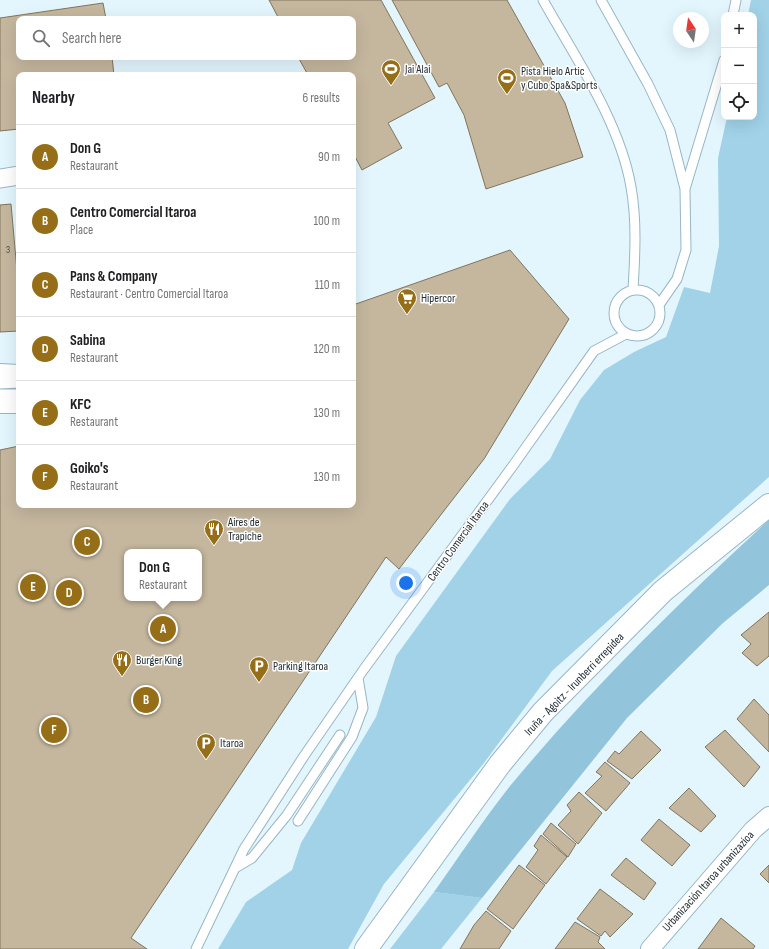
<!DOCTYPE html>
<html lang="en">
<head>
<meta charset="utf-8">
<style>
	:root { --surface:#fff; --page:#f6f6f6; --text:#202124; --muted:#757577; --line:#e0e0e0; --accent:#956e17 }
	body { margin:0; font-family:"Sofia Sans Condensed",sans-serif; background:var(--page); color:var(--text) }
	.controls { position:absolute; right:12px; top:12px; display:grid; overflow:hidden; border-radius:8px; box-shadow:0 4px 16px #0002 }
	.controls button { width:36px; height:36px; display:grid; place-items:center; padding:0; border:0; border-bottom:1px solid var(--line); background:var(--surface); color:var(--text); font:20px sans-serif }
	.compass { position:absolute; left:673px; top:12px; width:36px; height:36px; border-radius:50%; background:var(--surface); box-shadow:0 4px 16px #0002; rotate:347deg }
	.you { position:absolute; left:406px; top:583px; width:14px; height:14px; margin:-10px; border:3px solid #fff; border-radius:50%; background:#1a73e8; box-shadow:0 0 0 6px #1a73e833 }
	.badge { display:grid; place-items:center; width:26px; height:26px; border-radius:50%; background:var(--accent); color:#fff; font-size:13px; font-weight:700 }
	.pin { position:absolute; translate:-50% -50%; border:2px solid #fff; box-shadow:0 1px 4px #0006 }
	.popup { position:absolute; left:124px; top:549px; width:78px; height:52px; box-sizing:border-box; display:grid; place-content:center; border-radius:8px; background:var(--surface); filter:drop-shadow(0 1px 3px #0005); font-size:13px; white-space:nowrap; color:var(--muted) }
	.popup b { font-size:15px; color:var(--text) }
	.popup::after { content:''; position:absolute; left:50%; top:100%; margin-left:-8px; border:8px solid transparent; border-top-color:var(--surface) }
	.list { margin:0; padding:0; list-style:none }
	h2 { display:flex; justify-content:space-between; align-items:center; height:52px; margin:0; padding:0 16px; font-size:17px }
	h2 small { font-size:13px; font-weight:400; color:var(--muted) }
	.list li { display:grid; grid-template-columns:26px 1fr auto; gap:12px; align-items:center; box-sizing:border-box; height:64px; padding:0 16px; border-top:1px solid var(--line) }
	.list b { display:block; font-size:15px; white-space:nowrap }
	.list p { margin:0; font-size:13px; white-space:nowrap; color:var(--muted) }
	.list em { font-size:13px; font-style:normal; color:var(--muted) }
	.icon { flex:none; width:22px; height:22px; fill:none; stroke:currentColor; stroke-width:2; stroke-linecap:round; stroke-linejoin:round }
	.map { position:relative; flex:none; width:769px; height:949px; overflow:hidden }
	.search { position:absolute; background:var(--surface); box-shadow:0 4px 16px #0002; left:16px; top:16px; width:340px; height:44px; display:flex; align-items:center; gap:10px; box-sizing:border-box; padding:0 14px; border-radius:8px; color:var(--muted); font-size:15px }
	.panel { position:absolute; background:var(--surface); box-shadow:0 4px 16px #0002; left:16px; top:72px; width:340px; height:436px; border-radius:8px }
	.map>svg:first-child { display:block }
	.green { fill:#a1d2e8 }
	.forest { fill:#92c4db }
	.building { fill:#c5b79e; stroke:#81745d; fill-rule:evenodd }
	.lines { fill:none; stroke-linecap:round; stroke-linejoin:round }
	.service-casing { stroke:#98b6c4; stroke-width:11 }
	.minor-casing { stroke:#98b6c4; stroke-width:20 }
	.primary-casing { stroke:#98b6c4; stroke-width:24 }
	.service { stroke:#fff; stroke-width:9 }
	.minor { stroke:#fff; stroke-width:18 }
	.primary { stroke:#fff; stroke-width:22 }
	.labels { text-anchor:middle; stroke-width:3; stroke-linejoin:round; paint-order:stroke }
	.number-label { font-size:10px; fill:#474c4a }
	.poi-label { font-size:12px; fill:#1d292e; stroke:#fff; text-anchor:start }
	.street-label { font-size:12px; fill:#1d292e; stroke:#fff }
</style>
</head>
<body>
<div class="map">
<svg width="769" height="949" viewBox="0 0 769 949">
	<rect width="100%" height="100%" fill="#e3f6fe"/>
	<path class="green" d="M751,0h18v477l-217,194 -68,92 -100,121 -36,65h-130l28,-47 46,-32 9,-27 75,-126 20,-61 114,-157 40,-40 30,-59 24,-30 30,-18 32,-15 18,-50 26,6 9,-47 -1,-88 9,-41h27v-102h-6z
		M434,892l48,6 -41,51h-51z"/>
	<path class="forest" d="M769,520v65l-46,38 -96,95 -145,180 -48,-6c25,-35 49,-72 76,-106 79,-95 168,-183 259,-266z"/>
	<path class="building" d="M269,0h112l54,98 -47,25 14,25 -40,22 -9,-17v-78h-45l-10,-18h55v-38h-74z
		M392,0h115l58,103 18,54 -97,32 -22,-74 -17,-32 -8,4z
		M103,3l3,16h-87v38h93l2,18h-95v54l-19,2v-113z
		M11,204l8,89v38l-19,1v-127z
		M510,250l59,69 -85,140 -85,110 -13,-12 -255,381 16,11h-147v-499l19,-4v59h334v-200zM127,552h72v46h-72z
		M769,612v44l-12,10 -15,-13 9,-9 -10,-9z
		M754,699l15,16v37l-32,-33z
		M725,730l35,37 -16,20 -39,-40z
		M641,731l20,19 -29,29 -25,-18 8,-10 4,3z
		M605,762l25,21 -24,28 -21,-18 17,-17 -6,-4z
		M689,788l27,28 -15,16 -32,-24z
		M579,792l23,21 -24,31 -20,-19 13,-14 -4,-6z
		M659,819l31,26 -18,21 -31,-26z
		M551,823l25,21 -8,13 -25,-23z
		M541,835l26,22 -21,27 -20,-17 12,-17 -4,-4z
		M626,858l30,25 -12,17 -33,-25z
		M519,865l26,20 -32,44 -26,-20z
		M769,865v18l-9,-9z
		M600,889l33,25 -23,23 -5,-6 -4,5 -24,-17z
		M486,911l25,20 -12,18h-39l14,-24z
		M721,918l34,28 -2,3h-55z
		M575,922l25,15 -2,5 7,7h-50z"/>
	<g class="lines">
		<g class="service-casing">
			<path id="service" d="M543,0c32,57 77,122 88,187 6,34 4,68 2,103
				M601,0l47,84 22,46 15,59 1,61 -9,29 -18,26
				M733,15l3,-15
				M0,174l19,-3
				M0,183l19,-3
				M685,189l39,-129
				M614 313a23 23 0 1 1 46 0a23 23 0 1 1-46 0Z
				M0,384l19,-1
				M0,394h19
				M298,821l54,-84 11,-29 -5,-30
				M235,868l17,-10 35,-43 53,-80
				M196,949l48,-100 60,-93 60,-87 148,-202 82,-116 32,-17"/>
		</g>
		<g class="minor-casing">
			<path id="minor" d="M0,373l19,1
				M0,404h19
				M650,949l103,-119 16,-14"/>
		</g>
		<g class="primary-casing">
			<path id="primary" d="M366,949l134,-185 43,-52 120,-121 106,-86"/>
		</g>
		<use href="#service" class="service"/>
		<use href="#minor" class="minor"/>
		<use href="#primary" class="primary"/>
	</g>
	<defs>
		<g id="stadium-pin" transform="scale(1)"><path d="M0 17L-7.5 6A9.5 9.5 0 1 1 7.5 6Z" fill="#956e17" stroke="#fff"/><path d="M0-5a6.5 5 0 1 0 0 10a6.5 5 0 1 0 0-10ZM-3.5-1.8h7v3.6h-7Z" fill="#fff"/></g>
		<g id="supermarket-pin" transform="scale(1)"><path d="M0 17L-7.5 6A9.5 9.5 0 1 1 7.5 6Z" fill="#956e17" stroke="#fff"/><path d="M-6-5.5h2.5l.6 2H6L4.5 2H-2.5L-4.4-4H-6ZM-1.5 3.2a1.3 1.3 0 1 0 .1 0ZM3 3.2a1.3 1.3 0 1 0 .1 0Z" fill="#fff"/></g>
		<g id="restaurant-pin" transform="scale(1)"><path d="M0 17L-7.5 6A9.5 9.5 0 1 1 7.5 6Z" fill="#956e17" stroke="#fff"/><path d="M-5-6h1v4h1v-4h1v4h1v-4h1v5L-1.5 .5V6h-2V.5L-5-1ZM5-6V6H3V1.5H1.5Q1.5-4 5-6Z" fill="#fff"/></g>
		<g id="parking-pin" transform="scale(1)"><path d="M0 17L-7.5 6A9.5 9.5 0 1 1 7.5 6Z" fill="#956e17" stroke="#fff"/><path d="M-3.5-5.5H1a3.5 3.5 0 0 1 0 7H-1V5.5H-3.5ZM-1-3.4V-.6H.8a1.4 1.4 0 0 0 0-2.8Z" fill="#fff"/></g>
	</defs>
	<g fill-rule="evenodd">
		<use href="#stadium-pin" x="391" y="69"/>
		<use href="#stadium-pin" x="507" y="78"/>
		<use href="#supermarket-pin" x="407" y="298"/>
		<use href="#restaurant-pin" x="214" y="529"/>
		<use href="#restaurant-pin" x="122" y="660"/>
		<use href="#parking-pin" x="259" y="666"/>
		<use href="#parking-pin" x="206" y="743"/>
	</g>
	<g class="labels">
		<g class="number-label">
			<text x="8" y="253">3</text>
		</g>
		<g class="poi-label">
			<text x="405" y="73">Jai Alai</text>
			<text x="521" y="75">Pista Hielo Artic<tspan x="521" dy="14">y Cubo Spa&amp;Sports</tspan></text>
			<text x="421" y="302">Hipercor</text>
			<text x="228" y="526">Aires de<tspan x="228" dy="14">Trapiche</tspan></text>
			<text x="136" y="664">Burger King</text>
			<text x="273" y="670">Parking Itaroa</text>
			<text x="220" y="747">Itaroa</text>
		</g>
		<g class="street-label">
			<text transform="translate(458 541) rotate(-54)" y="4">Centro Comercial Itaroa</text>
			<text transform="translate(574 684) rotate(-46)" y="4">Iruña - Agoitz - Irunberri errepidea</text>
			<text transform="translate(708 881) rotate(-48)" y="4">Urbanización Itaroa urbanizazioa</text>
		</g>
	</g>
</svg>
<div class="controls">
<button>+</button>
<button>−</button>
<button><svg class="icon" aria-label="locate" viewBox="0 0 24 24"><circle cx="12" cy="12" r="6"/><path d="M12 2v4M12 18v4M2 12h4M18 12h4"/></svg></button>
</div>
<svg class="compass" viewBox="-18 -18 36 36"><path d="M0-13l5 13h-10z" fill="#e53935"/><path d="M0 13l5-13h-10z" fill="#757577"/></svg>
<div class="you"></div>
<div class="pin badge" style="left:163px;top:629px">A</div>
<div class="popup"><b>Don G</b>Restaurant</div>
<div class="pin badge" style="left:146px;top:700px">B</div>
<div class="pin badge" style="left:87px;top:542px">C</div>
<div class="pin badge" style="left:69px;top:593px">D</div>
<div class="pin badge" style="left:33px;top:587px">E</div>
<div class="pin badge" style="left:54px;top:730px">F</div>
<div class="search"><svg class="icon" aria-label="search" viewBox="0 0 24 24"><circle cx="10" cy="10" r="6"/><path d="M15 15l6 6"/></svg>Search here</div>
<section class="panel">
<h2>Nearby<small>6 results</small></h2>
<ul class="list">
<li><span class="badge">A</span><div><b>Don G</b><p>Restaurant</p></div><em>90 m</em></li>
<li><span class="badge">B</span><div><b>Centro Comercial Itaroa</b><p>Place</p></div><em>100 m</em></li>
<li><span class="badge">C</span><div><b>Pans &amp; Company</b><p>Restaurant · Centro Comercial Itaroa</p></div><em>110 m</em></li>
<li><span class="badge">D</span><div><b>Sabina</b><p>Restaurant</p></div><em>120 m</em></li>
<li><span class="badge">E</span><div><b>KFC</b><p>Restaurant</p></div><em>130 m</em></li>
<li><span class="badge">F</span><div><b>Goiko's</b><p>Restaurant</p></div><em>130 m</em></li>
</ul>
</section>
</div>
</body>
</html>
